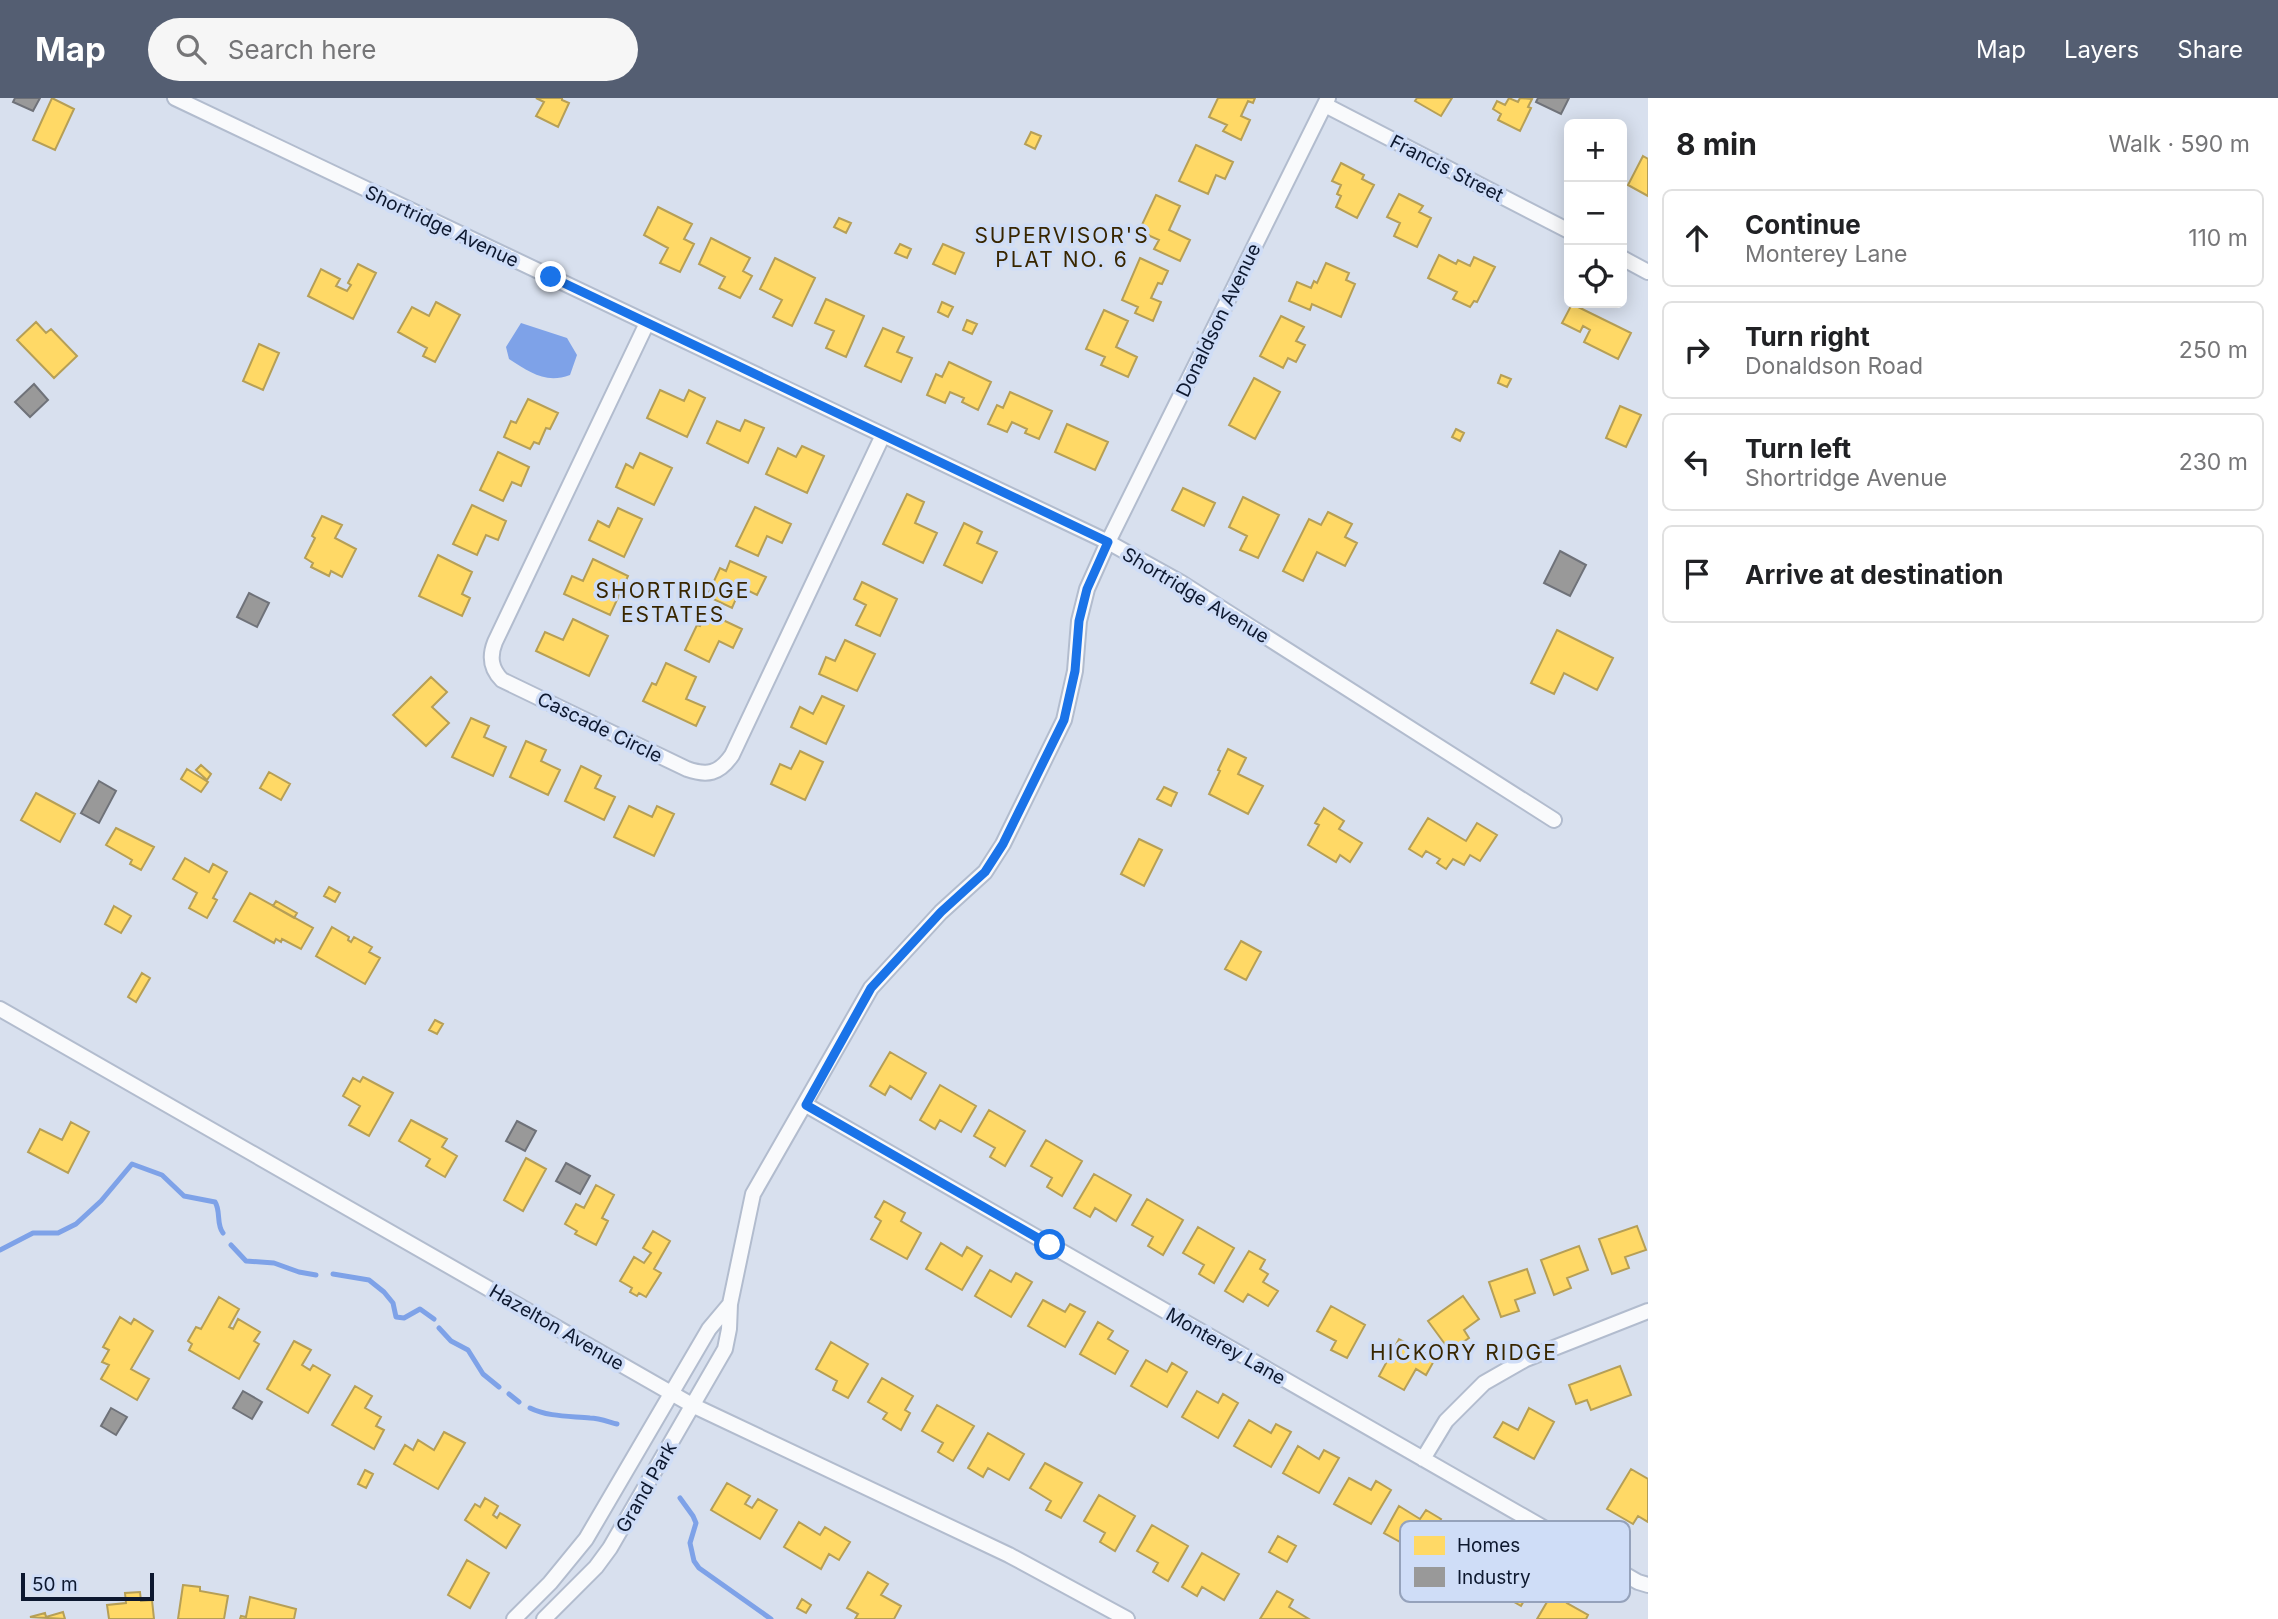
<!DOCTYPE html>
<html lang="en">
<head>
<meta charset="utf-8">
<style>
	:root { --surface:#fff; --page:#f6f6f6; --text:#202124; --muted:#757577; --line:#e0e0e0; --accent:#545e72 }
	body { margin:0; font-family:Inter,sans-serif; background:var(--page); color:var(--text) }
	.controls { position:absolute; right:21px; top:21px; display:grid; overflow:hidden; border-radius:10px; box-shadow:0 4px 18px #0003 }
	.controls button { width:63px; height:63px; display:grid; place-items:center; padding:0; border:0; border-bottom:2px solid var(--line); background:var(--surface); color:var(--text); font:35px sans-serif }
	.scale { position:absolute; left:21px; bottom:18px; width:133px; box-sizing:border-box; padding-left:7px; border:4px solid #0d182f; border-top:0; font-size:19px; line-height:24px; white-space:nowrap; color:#0d182f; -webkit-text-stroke:5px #cfddf7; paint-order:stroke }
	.stop { position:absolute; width:21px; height:21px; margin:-16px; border:5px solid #1a73e8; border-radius:50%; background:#fff }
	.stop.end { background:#1a73e8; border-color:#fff; box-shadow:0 2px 7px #0008 }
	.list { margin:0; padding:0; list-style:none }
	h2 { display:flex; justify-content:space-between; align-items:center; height:91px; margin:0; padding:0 28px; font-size:30px }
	h2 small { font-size:23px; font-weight:400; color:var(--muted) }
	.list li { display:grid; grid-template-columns:46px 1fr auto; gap:21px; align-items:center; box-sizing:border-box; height:98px; margin:0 14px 14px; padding:0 14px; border:2px solid var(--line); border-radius:10px }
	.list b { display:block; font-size:26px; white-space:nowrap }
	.list p { margin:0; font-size:23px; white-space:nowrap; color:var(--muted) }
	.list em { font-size:23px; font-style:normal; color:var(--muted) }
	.icon { flex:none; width:38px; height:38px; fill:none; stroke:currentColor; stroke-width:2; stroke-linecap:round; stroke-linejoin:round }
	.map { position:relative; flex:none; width:1648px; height:1521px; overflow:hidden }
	header { display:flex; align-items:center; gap:42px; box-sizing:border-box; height:98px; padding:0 35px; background:var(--accent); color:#fff }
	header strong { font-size:33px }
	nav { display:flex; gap:38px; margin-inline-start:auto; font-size:24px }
	.search { width:490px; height:63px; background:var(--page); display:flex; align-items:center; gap:18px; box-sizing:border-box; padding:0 24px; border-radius:38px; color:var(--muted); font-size:26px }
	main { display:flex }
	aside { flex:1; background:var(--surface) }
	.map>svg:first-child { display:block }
	.water { fill:#7ea2e8 }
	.homes { fill:#ffd966; stroke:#b69f56; stroke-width:2 }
	.industry { fill:#999; stroke:#6f7279; stroke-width:2 }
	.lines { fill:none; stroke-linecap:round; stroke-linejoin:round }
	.stream { stroke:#7ea2e8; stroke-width:5 }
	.street-casing { stroke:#b2bcce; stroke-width:18 }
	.street { stroke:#f9fafc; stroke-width:14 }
	.route { stroke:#1a73e8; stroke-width:9 }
	.labels { text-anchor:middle; stroke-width:7; stroke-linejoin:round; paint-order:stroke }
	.street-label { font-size:19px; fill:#0d182f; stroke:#cfddf7 }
	.neighbourhood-label { font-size:21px; letter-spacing:2px; fill:#382600; stroke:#cfddf7 }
	.key { fill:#cfddf7; stroke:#95a2bb; stroke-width:2 }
	.key-label { font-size:19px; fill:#0d182f }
</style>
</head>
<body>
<header>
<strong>Map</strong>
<div class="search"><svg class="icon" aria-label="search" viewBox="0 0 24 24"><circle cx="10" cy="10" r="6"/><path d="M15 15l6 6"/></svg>Search here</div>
<nav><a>Map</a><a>Layers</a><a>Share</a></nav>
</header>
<main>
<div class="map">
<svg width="1648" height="1521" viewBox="0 0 1648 1521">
	<rect width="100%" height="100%" fill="#d8e0ee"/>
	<path class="water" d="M521,225l46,15 10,17 -7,20c-25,9 -40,-3 -61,-16l-3,-12z"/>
	<path class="homes" d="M52,0l22,11 -19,41 -22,-10z
		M536,0h26v2l7,3 -11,24 -22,-11 8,-14z
		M1218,0h37l-2,5 -5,-2 -7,15 9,4 -9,20 -18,-9 4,-6 -18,-8z
		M1417,0h35l-11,18 -26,-15z
		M1509,0l9,4 2,-4 12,1 -4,8 3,1 -11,23 -22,-11 3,-6 -8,-5 4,-8 8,4z
		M1031,34l10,4 -6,13 -10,-5z
		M1196,47l37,17 -8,17 -9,-4 -8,19 -29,-13z
		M1643,58l5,3v37l-20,-11z
		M1341,65l23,12 -2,4 12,6 -17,33 -21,-11 5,-11 -4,-2 4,-9 -9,-4z
		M1399,96l24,12 -4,6 12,6 -14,29 -23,-11 6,-13 -13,-6z
		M1156,97l24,11 -11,24 21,10 -10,21 -26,-12 5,-9 -20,-9z
		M658,109l34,17 -8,15 10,5 -14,28 -20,-9 8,-15 -24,-13z
		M839,120l12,5 -5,10 -12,-6z
		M711,140l39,20 -7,13 9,5 -12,22 -21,-10 6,-11 -26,-13z
		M900,146l11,5 -4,9 -12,-5z
		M943,146l21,9 -9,21 -22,-10z
		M1439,157l17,9 2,-4 12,6 4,-9 21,10 -18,35 -3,-1 -4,6 -17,-8 4,-7 -29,-14z
		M775,160l40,20 -23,48 -19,-9 9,-17 -22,-11z
		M1140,160l28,13 -6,13 -4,-1 -7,15 10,4 -8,19 -18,-8 3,-6 -16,-7z
		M1326,165l23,10 -3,7 9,4 -14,33 -29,-13 -2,6 -21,-9 8,-19 14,6 3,-7 3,2z
		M358,166l18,9 -23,46 -45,-23 13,-27 19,10 -4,7 11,5 4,-6 -3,-2z
		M826,201l38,17 -18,41 -20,-9 8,-17 -19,-8z
		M436,204l24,13 -25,47 -12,-6 4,-8 -29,-16 14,-25 17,9z
		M942,204l11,5 -5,10 -10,-5z
		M1572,206l59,29 -13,26 -34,-17 6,-12 -7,-4 -3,6 -18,-9z
		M1104,212l24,11 -12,26 21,10 -9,20 -27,-12 4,-8 -19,-8z
		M1281,218l23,11 -8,14 9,4 -9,17 -8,-4 -5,10 -23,-12z
		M967,222l10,4 -5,10 -9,-4z
		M36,224l10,11 5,-4 26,27 -23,22 -37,-38z
		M883,230l21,9 -7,15 15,6 -11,24 -36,-16z
		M259,246l20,9 -16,37 -20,-9z
		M949,264l42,20 -13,28 -16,-8 2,-4 -14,-6 -5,11 -18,-8 9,-21 6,3z
		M1501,277l10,4 -4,8 -9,-4z
		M1254,280l26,14 -25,47 -26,-14z
		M660,292l24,11 5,-11 16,8 -18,39 -40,-19z
		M1010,294l42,19 -13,28 -14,-6 2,-4 -15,-7 -5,10 -19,-8 9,-19 6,3z
		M528,301l30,14 -8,16 -4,-1 -7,16 -5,-2 -4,7 -26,-12 7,-16 5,2z
		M1620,308l21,9 -15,32 -20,-9z
		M745,322l19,8 -16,35 -41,-20 10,-22 23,10z
		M1067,326l41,18 -13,28 -40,-18z
		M1456,331l8,4 -4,8 -8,-4z
		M802,348l22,10 -17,37 -41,-19 12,-26 18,9z
		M498,354l31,15 -8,19 -9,-4 -9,19 -23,-11z
		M640,355l32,15 -18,37 -38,-18 10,-23 7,4z
		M1183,390l32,15 -11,23 -32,-16z
		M907,396l17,8 -9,21 22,10 -14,30 -40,-19z
		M1243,399l36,18 -21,43 -18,-8 7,-14 -18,-9z
		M472,407l34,16 -8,19 -12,-5 -9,20 -24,-11z
		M755,409l36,17 -9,19 -15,-7 -9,20 -22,-10z
		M618,410l24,11 -18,38 -35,-17 9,-19 11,6z
		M1328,414l24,12 -7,13 12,6 -12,23 -28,-14 -14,29 -20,-10 26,-52 12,6z
		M322,418l20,9 -7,13 21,11 -14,28 -11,-6 -2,5 -18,-9 2,-4 -8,-5 10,-20 -3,-2z
		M964,425l18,9 -5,11 20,9 -15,31 -38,-18z
		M438,457l34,17 -10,22 8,4 -8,18 -43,-20z
		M593,461l35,17 -18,39 -46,-21 8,-18 11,5z
		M730,463l36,16 -9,18 -16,-8 -9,21 -25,-12 13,-28 6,3z
		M862,484l35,17 -17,37 -24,-11 10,-20 -12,-6z
		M706,514l36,17 -9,19 -14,-7 -10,21 -24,-12 12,-25 3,1z
		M573,521l35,17 -19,40 -53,-25 9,-19 18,8z
		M1557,532l56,28 -16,32 -33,-17 -10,21 -23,-11z
		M845,542l30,14 -18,37 -38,-17 7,-17 9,4z
		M666,565l30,14 -10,22 19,8 -9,19 -53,-25 9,-18 4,2z
		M431,579l16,15 -15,15 17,16 -23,23 -33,-31z
		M822,598l22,10 -18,38 -35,-17 9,-20 13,7z
		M471,620l18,8 -5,11 22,10 -13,29 -41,-19z
		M526,643l20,9 -5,11 19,9 -12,25 -38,-18z
		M1228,651l18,9 -8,16 25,12 -15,28 -39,-20 11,-23 -2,-1z
		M800,653l23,11 -18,38 -34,-16 9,-20 11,5z
		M201,667l10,9 -4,6 -11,-10z
		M581,668l20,10 -6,12 20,9 -11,23 -39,-19z
		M187,671l21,13 -7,10 -20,-13z
		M269,674l21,12 -9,16 -21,-12z
		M1164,689l13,6 -6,13 -14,-7z
		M36,695l39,21 -15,28 -39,-22z
		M629,708l23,11 5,-11 17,8 -20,42 -40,-19z
		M1324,710l20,13 -5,8 23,14 -12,19 -10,-7 -4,7 -28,-17 11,-20 -4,-2z
		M1428,720l38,23 11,-18 20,12 -17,26 -10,-6 -6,10 -11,-6 -7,10 -9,-6 3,-4 -14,-8 -4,6 -13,-8z
		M116,730l38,19 -13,23 -11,-6 2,-4 -26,-15z
		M1139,741l23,11 -18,36 -23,-12z
		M185,760l24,14 4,-8 14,8 -14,26 4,2 -10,18 -18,-10 8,-15 -24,-14z
		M329,789l11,6 -5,9 -11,-6z
		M250,795l63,35 -12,21 -19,-10 -1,3 -5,-3 -2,4 -40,-22z
		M276,803l21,12 -3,5 -21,-12z
		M114,808l17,10 -10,17 -16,-9z
		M332,829l17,10 -1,3 3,2 3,-5 18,10 -3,5 11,6 -15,26 -49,-28z
		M1241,843l20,11 -15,28 -21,-11z
		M142,875l8,5 -14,24 -8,-5z
		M435,922l8,4 -6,10 -8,-4z
		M890,954l36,21 -15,26 -21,-13 -5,9 -15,-9z
		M363,979l30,16 -24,43 -20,-11 11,-19 -17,-10 10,-18 7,4z
		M940,987l36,21 -15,26 -21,-12 -5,9 -15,-9z
		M989,1012l36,21 -20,35 -15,-9 5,-9 -21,-12z
		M411,1022l36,19 -5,8 15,9 -12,21 -19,-11 4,-7 -31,-18z
		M71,1024l18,10 -21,41 -40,-21 12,-23 22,11z
		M1046,1042l36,21 -20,35 -15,-9 5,-9 -21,-12z
		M526,1060l20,11 -23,42 -19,-11z
		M1094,1076l37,21 -15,26 -21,-13 -5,9 -16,-9z
		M596,1087l18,10 -12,23 6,3 -12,24 -21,-11 2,-3 -12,-7 11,-20 8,4z
		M1147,1101l36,21 -20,35 -15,-9 5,-9 -21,-12z
		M884,1103l21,12 -4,8 20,12 -14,26 -36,-20 10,-18 -6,-4z
		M1637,1128l9,24 -21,7 4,11 -17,6 -13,-35z
		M1198,1129l36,21 -20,35 -15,-9 5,-9 -21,-12z
		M653,1133l17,10 -16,28 7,4 -15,24 -7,-4 -2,3 -7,-4 2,-4 -12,-7 14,-24 10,6 7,-10 -8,-5z
		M941,1145l21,13 5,-9 15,9 -20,34 -36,-21z
		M1579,1148l9,24 -21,8 4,10 -17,7 -13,-35z
		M1249,1153l16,9 -5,9 8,5 -5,8 15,9 -10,15 -20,-12 -5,8 -18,-11z
		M1527,1171l8,24 -20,7 4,11 -18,6 -12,-35z
		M990,1172l21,12 5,-9 16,9 -21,35 -36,-21z
		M1463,1198l16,23 -15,11 5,8 -19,13 -22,-30z
		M219,1199l20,12 -10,18 4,2 5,-10 22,13 -6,9 5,3 -20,35 -50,-29 3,-6 -4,-3 8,-14 5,2z
		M1043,1202l22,12 5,-8 15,8 -20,35 -37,-21z
		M1331,1208l34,19 -18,33 -16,-8 5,-9 -19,-10z
		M120,1219l11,7 3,-5 19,12 -22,38 18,10 -12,21 -36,-21 8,-14 -7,-3 7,-12 -6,-3z
		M1098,1224l15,9 -5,8 20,12 -13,23 -35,-20z
		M1399,1241l36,20 -9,16 -10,-6 -12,21 -25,-14z
		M294,1243l17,9 -9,15 8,5 3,-5 17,10 -22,38 -41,-24z
		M831,1244l37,22 -20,34 -15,-8 4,-9 -21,-12z
		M1146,1262l21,12 5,-9 15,9 -20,35 -36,-21z
		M1620,1268l11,29 -40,15 -4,-10 -11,4 -7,-19z
		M882,1280l31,18 -8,14 5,3 -9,17 -18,-11 4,-6 -19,-11z
		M355,1288l17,10 -7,12 16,9 -5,9 8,4 -10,19 -42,-24z
		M1197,1293l21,12 5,-9 15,9 -20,35 -36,-21z
		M937,1307l37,21 -21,35 -15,-9 5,-9 -21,-12z
		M1529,1310l25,14 -20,37 -40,-22 9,-15 15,8z
		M1249,1322l22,13 5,-9 15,8 -20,35 -37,-21z
		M444,1334l21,11 -27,46 -44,-25 11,-19 8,5 5,-10 16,10z
		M988,1335l36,21 -15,26 -21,-12 -5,9 -15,-9z
		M1298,1348l21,13 5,-9 15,8 -20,35 -36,-20z
		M1045,1365l37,20 -21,35 -15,-8 5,-9 -21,-13z
		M1631,1371l17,10v43l-10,-6 -5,8 -26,-15z
		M365,1372l8,4 -7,14 -8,-4z
		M1349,1380l22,12 5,-9 15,9 -20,34 -37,-20z
		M727,1385l23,13 -5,8 7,4 6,-9 19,11 -17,29 -49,-29z
		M1099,1397l36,21 -20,35 -15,-9 5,-9 -21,-12z
		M485,1400l13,8 -5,9 4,3 3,-5 20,12 -14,23 -41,-28 10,-16 5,3z
		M1399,1408l21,13 6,-9 15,9 -21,34 -36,-20z
		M799,1424l21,13 5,-8 25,15 -11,18 -10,-6 -8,15 -37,-22z
		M1152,1427l36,21 -20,35 -15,-9 5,-9 -21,-12z
		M1278,1438l18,10 -9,16 -18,-10z
		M1202,1455l37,21 -15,26 -22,-13 -5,9 -15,-9z
		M1504,1457l15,8 -5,9 20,11 -13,23 -35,-20z
		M467,1462l22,13 -19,35 -22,-13z
		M868,1474l20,12 -7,11 20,11 -7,13h-39l3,-5 -11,-6z
		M183,1487l17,2v4l28,5 -4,23h-46z
		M1557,1487l15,9 -5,9 21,12 -2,4h-49z
		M1277,1493l16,9 -4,7 20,12h-49z
		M140,1494l1,9 11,-1 2,19h-45l-2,-14 19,-2 -1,-10z
		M250,1499l46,12 -2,10h-54l1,-3 5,1z
		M802,1501l9,6 -5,8 -9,-5z
		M63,1514l2,7 -35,-2 15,-4 1,4z"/>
	<path class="industry" d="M15,0h25l-7,13 -20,-9z
		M1538,0h31l-8,16 -25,-12z
		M34,286l14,16 -18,17 -15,-15z
		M1560,453l26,14 -16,31 -26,-13z
		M249,495l20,10 -12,24 -20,-10z
		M99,683l17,10 -17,32 -18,-10z
		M517,1023l19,10 -11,20 -19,-10z
		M566,1065l24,13 -10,18 -24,-13z
		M243,1293l19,11 -10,17 -19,-11z
		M111,1310l16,9 -11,18 -15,-9z"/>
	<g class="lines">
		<path class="stream" d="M231,1147l15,16 28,2 25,9 17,3
			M0,1152l33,-17h25l18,-9 25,-23 31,-37 30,11 22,21 31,6c6,9 1,22 8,31
			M333,1176l36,6 15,12 9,11 3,14 8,1 16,-9 14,10
			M439,1230l12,13 17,9 15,24 16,13
			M509,1296l10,8
			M530,1310c18,9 41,8 60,10 9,0 19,4 27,6
			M680,1400l13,18 3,7 -6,20 4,18 5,7 72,51"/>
		<g class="street-casing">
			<path id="street" d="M175,0l933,444 72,40 374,238
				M1325,7l244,126
				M1622,160l26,14
				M647,225l-152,319c-6,15 -4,27 7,38l185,89c20,7 32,5 45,-14l151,-320
				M0,911l692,396 317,150 118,64
				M806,1007l832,477 10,3
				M1423,1361l23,-38 38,-38 42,-24 122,-48
				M514,1521l36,-36 36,-44 123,-210 21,-25
				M544,1521l52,-52 14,-19 115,-199 4,-20 1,-25 23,-110 118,-206 70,-76 44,-40 18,-28 61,-124 11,-49 4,-50 8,-32 21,-47 220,-444"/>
		</g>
		<use href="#street" class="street"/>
	</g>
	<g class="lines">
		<path class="route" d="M551,179l557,265 -21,47 -8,32 -4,50 -11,49 -61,124 -18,28 -44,40 -70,76 -65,117 244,140"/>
	</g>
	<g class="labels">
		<g class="street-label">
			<text transform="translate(1447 70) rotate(27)" y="7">Francis Street</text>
			<text transform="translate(442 128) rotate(25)" y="7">Shortridge Avenue</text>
			<text transform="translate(1218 222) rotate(-64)" y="7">Donaldson Avenue</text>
			<text transform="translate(1196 497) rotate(31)" y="7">Shortridge Avenue</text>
			<text transform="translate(600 629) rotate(26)" y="7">Cascade Circle</text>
			<text transform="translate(557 1229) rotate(30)" y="7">Hazelton Avenue</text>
			<text transform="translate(1226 1248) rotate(30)" y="7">Monterey Lane</text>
			<text transform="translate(646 1389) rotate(-60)" y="7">Grand Park</text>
		</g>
		<g class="neighbourhood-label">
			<text x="1062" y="145">SUPERVISOR'S<tspan x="1062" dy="24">PLAT NO. 6</tspan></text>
			<text x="673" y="500">SHORTRIDGE<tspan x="673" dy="24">ESTATES</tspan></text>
			<text x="1464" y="1262">HICKORY RIDGE</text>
		</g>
	</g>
	<rect x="1400" y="1423" width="230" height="81" rx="10" class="key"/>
	<rect x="1414" y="1438" width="31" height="19" fill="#ffd966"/>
	<rect x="1414" y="1469" width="31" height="20" fill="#999"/>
	<g class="key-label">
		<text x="1457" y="1454">Homes</text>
		<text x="1457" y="1486">Industry</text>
	</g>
</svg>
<div class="controls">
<button>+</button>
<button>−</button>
<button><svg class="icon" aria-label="locate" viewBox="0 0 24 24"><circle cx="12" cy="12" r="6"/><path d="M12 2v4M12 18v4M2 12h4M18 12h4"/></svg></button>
</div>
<div class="scale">50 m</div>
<div class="stop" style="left:1050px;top:1147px"></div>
<div class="stop end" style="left:551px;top:179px"></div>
</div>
<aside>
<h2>8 min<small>Walk · 590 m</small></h2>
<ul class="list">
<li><svg class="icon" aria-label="ahead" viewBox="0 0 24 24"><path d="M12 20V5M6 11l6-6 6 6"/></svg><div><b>Continue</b><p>Monterey Lane</p></div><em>110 m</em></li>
<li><svg class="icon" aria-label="right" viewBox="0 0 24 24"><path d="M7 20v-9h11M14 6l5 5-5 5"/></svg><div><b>Turn right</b><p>Donaldson Road</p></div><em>250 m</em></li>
<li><svg class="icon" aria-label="left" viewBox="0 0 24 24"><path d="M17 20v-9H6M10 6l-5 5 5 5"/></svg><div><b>Turn left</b><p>Shortridge Avenue</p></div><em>230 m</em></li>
<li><svg class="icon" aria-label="arrive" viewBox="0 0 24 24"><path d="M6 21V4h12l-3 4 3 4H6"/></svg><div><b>Arrive at destination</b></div></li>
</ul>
</aside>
</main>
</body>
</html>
